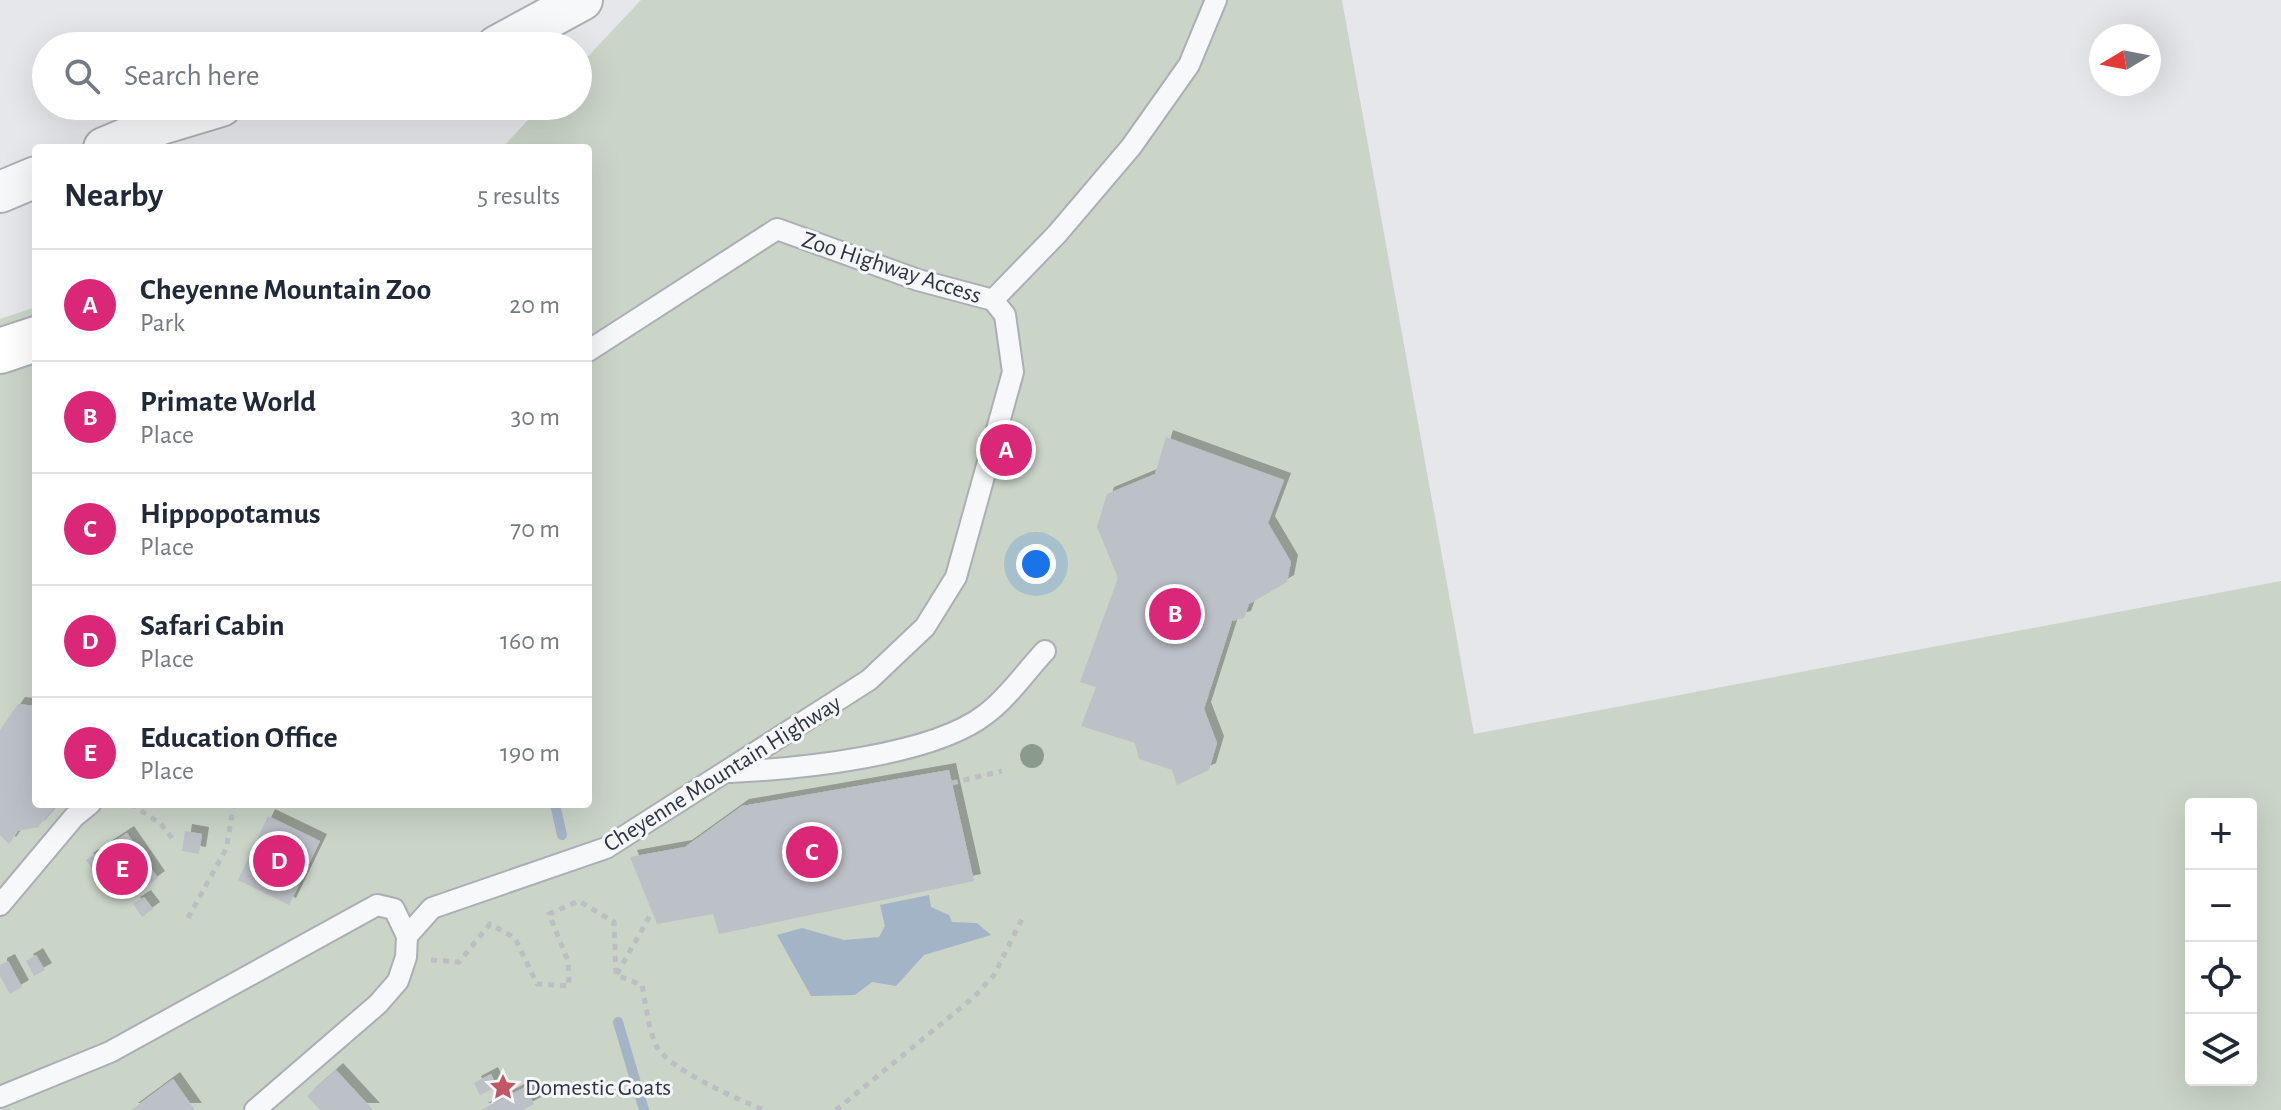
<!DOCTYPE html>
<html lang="en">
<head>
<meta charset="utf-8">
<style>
	:root { --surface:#fff; --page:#f2f2f3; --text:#1f2937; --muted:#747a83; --line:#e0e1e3; --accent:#db2777 }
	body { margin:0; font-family:"Alegreya Sans",sans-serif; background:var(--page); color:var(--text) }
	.controls { position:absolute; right:24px; bottom:24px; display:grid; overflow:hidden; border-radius:8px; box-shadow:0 8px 32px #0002 }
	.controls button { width:72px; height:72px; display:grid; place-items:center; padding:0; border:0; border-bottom:2px solid var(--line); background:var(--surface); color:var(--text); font:40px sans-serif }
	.compass { position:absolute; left:2089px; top:24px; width:72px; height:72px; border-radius:50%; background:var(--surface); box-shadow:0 8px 32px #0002; rotate:260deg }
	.you { position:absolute; left:1036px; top:564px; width:28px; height:28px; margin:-20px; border:6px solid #fff; border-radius:50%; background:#1a73e8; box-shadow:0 0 0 12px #1a73e833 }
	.badge { display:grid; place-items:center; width:52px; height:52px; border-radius:50%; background:var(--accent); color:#fff; font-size:26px; font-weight:700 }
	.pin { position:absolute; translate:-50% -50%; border:4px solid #fff; box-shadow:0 2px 8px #0006 }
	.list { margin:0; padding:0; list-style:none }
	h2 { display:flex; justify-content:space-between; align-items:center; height:104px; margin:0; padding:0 32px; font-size:34px }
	h2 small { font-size:26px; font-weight:400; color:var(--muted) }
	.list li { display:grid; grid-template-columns:52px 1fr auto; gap:24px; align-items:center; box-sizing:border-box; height:112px; padding:0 32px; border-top:2px solid var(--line) }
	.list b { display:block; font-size:30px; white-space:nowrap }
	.list p { margin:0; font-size:26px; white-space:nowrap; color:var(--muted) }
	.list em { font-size:26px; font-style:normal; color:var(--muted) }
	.icon { flex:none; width:44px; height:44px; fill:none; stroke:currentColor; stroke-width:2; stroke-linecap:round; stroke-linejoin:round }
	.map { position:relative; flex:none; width:2281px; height:1110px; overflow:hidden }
	.search { position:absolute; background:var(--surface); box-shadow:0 8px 32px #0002; left:32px; top:32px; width:560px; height:88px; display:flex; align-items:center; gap:20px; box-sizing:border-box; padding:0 28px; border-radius:44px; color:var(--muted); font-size:30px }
	.panel { position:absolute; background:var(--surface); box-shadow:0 8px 32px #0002; left:32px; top:144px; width:560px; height:664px; border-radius:8px }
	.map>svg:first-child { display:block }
	.green { fill:#cad4c7; fill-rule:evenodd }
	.water { fill:#a4b4c7 }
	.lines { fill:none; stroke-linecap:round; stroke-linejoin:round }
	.stream { stroke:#a4b4c7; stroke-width:10 }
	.building { fill:#bcc0c7; filter:url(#shadow) }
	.lane-casing { stroke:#aaaeb5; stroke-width:24 }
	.street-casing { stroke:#aaaeb5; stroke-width:44 }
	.secondary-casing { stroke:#aaaeb5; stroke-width:48 }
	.path { stroke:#bbbec3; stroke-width:5; stroke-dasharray:6 6; stroke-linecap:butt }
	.lane { stroke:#f7f8fa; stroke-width:20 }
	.street { stroke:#f7f8fa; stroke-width:40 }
	.secondary { stroke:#fff; stroke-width:44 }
	.tree { fill:#8b9b8b }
	.labels { text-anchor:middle; stroke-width:6; stroke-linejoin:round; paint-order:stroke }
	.street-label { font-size:24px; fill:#2e3542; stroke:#f4f6f8 }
	.poi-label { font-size:24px; fill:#2e3542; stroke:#f4f6f8; text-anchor:start }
</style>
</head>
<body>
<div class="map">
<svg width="2281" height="1110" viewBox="0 0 2281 1110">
	<defs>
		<filter id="shadow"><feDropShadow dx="7" dy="-7" stdDeviation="0" flood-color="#0004"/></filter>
	</defs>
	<rect width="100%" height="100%" fill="#e5e7eb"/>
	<path class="green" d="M641,0h701l132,734 807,-153v529h-2281v-791l36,-12v497h552v-656h-86l39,-42h37v-39zM2191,804h60v276h-60z"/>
	<path class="water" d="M929,895l2,12 18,8 3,7 25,1 14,12 -67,20 -28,31 -24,-4 -17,13 -44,1 -34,-61 25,-7 42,12 35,-3 6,-11 -5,-21z"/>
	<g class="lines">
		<path class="stream" d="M555,804l7,31
			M618,1022l26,88"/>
	</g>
	<path class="building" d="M1166,437l118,43 -16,43 23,39 -4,20 -38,22 -5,14 -12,3 -28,88 13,34 -8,27 -32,15 -5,-15 -33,-11 -4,-16 -54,-17 15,-39 -16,-5 38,-104 -21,-51 10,-33 48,-20z
		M18,704l18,2v98h22l-20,23 -20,4 -9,13 -9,-9v-105z
		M949,770l25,111 -255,53 -6,-20 -56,10 -27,-67 55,-10 57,-41z
		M268,816l52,25 -31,64 -51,-25z
		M185,831l17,3 -3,20 -17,-3z
		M127,833l31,45 -28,20 -10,-15 -12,8 -22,-31z
		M144,897l9,12 -11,8 -9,-13z
		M36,955l9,15 -11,6 -8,-15z
		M8,961l14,26 -12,7 -10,-18v-11z
		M336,1070l37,40h-53l-13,-14z
		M491,1074l6,13 -17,8 -6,-12z
		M173,1079l22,31h-64z
		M525,1087l9,17 -11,6h-42z"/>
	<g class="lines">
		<g class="lane-casing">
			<path id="lane" d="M993,300l64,-66 74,-87 58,-82 27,-65
				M588,351l189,-122 141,51 75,20
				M730,772c67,-3 203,-16 256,-58 22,-16 40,-43 59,-63
				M0,905l74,-88 16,-13
				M0,1097l110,-45 267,-147 17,4 13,27
				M255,1110l123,-106 20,-23 8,-24 1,-21 25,-28 174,-60 263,-168 56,-53 31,-50 57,-205 -8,-57 -12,-15"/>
		</g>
		<g class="street-casing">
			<path id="street" d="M497,46l85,-46
				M104,148l57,-24 60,-18
				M0,192l36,-15"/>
		</g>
		<g class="secondary-casing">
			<path id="secondary" d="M0,351l36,-12"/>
		</g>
		<path class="path" d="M952,783l50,-12
			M131,804l30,20 11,14
			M188,918l38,-69 8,-45
			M431,960l28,2 31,-38 25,14 22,46 32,2 -1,-25 -19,-47 30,-13 35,21 2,53 26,10c4,19 6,45 15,62 12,22 83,54 108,63
			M617,974l35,-62
			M836,1110l138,-113 20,-22 29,-58"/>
		<use href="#lane" class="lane"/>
		<use href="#street" class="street"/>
		<use href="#secondary" class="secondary"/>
	</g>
	<circle class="tree" cx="1032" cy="756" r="12"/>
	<defs>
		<g id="sight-bare" transform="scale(2.16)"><path d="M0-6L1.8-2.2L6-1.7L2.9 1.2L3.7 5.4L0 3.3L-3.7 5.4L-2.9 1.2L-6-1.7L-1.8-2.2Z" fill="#c25866" stroke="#f4f6f8" stroke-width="2.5" paint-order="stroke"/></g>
	</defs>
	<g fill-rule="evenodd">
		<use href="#sight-bare" x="503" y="1087"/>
	</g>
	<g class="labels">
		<g class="street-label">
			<text transform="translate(892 267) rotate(18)" y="8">Zoo Highway Access</text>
			<text transform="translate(722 773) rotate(-32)" y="8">Cheyenne Mountain Highway</text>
		</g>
		<g class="poi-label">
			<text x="525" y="1095">Domestic Goats</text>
		</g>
	</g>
</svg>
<div class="controls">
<button>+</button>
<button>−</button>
<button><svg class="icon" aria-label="locate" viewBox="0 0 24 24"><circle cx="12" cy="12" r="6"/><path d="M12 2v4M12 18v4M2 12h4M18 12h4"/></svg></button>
<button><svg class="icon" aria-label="layers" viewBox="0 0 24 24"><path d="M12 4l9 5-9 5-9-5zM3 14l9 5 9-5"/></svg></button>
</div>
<svg class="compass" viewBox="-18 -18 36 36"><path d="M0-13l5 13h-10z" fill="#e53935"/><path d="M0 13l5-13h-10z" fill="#747a83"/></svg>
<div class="you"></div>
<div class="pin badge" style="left:1006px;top:450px">A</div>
<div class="pin badge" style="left:1175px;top:614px">B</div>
<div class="pin badge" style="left:812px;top:852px">C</div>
<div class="pin badge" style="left:279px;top:861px">D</div>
<div class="pin badge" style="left:122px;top:869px">E</div>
<div class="search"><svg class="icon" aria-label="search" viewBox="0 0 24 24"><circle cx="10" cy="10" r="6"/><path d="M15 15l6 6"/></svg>Search here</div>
<section class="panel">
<h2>Nearby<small>5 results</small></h2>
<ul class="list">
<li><span class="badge">A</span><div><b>Cheyenne Mountain Zoo</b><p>Park</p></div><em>20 m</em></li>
<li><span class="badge">B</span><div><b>Primate World</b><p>Place</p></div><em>30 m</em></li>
<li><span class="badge">C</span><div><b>Hippopotamus</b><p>Place</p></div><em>70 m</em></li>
<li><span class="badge">D</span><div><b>Safari Cabin</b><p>Place</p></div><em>160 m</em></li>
<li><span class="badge">E</span><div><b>Education Office</b><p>Place</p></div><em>190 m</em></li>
</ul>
</section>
</div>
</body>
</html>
